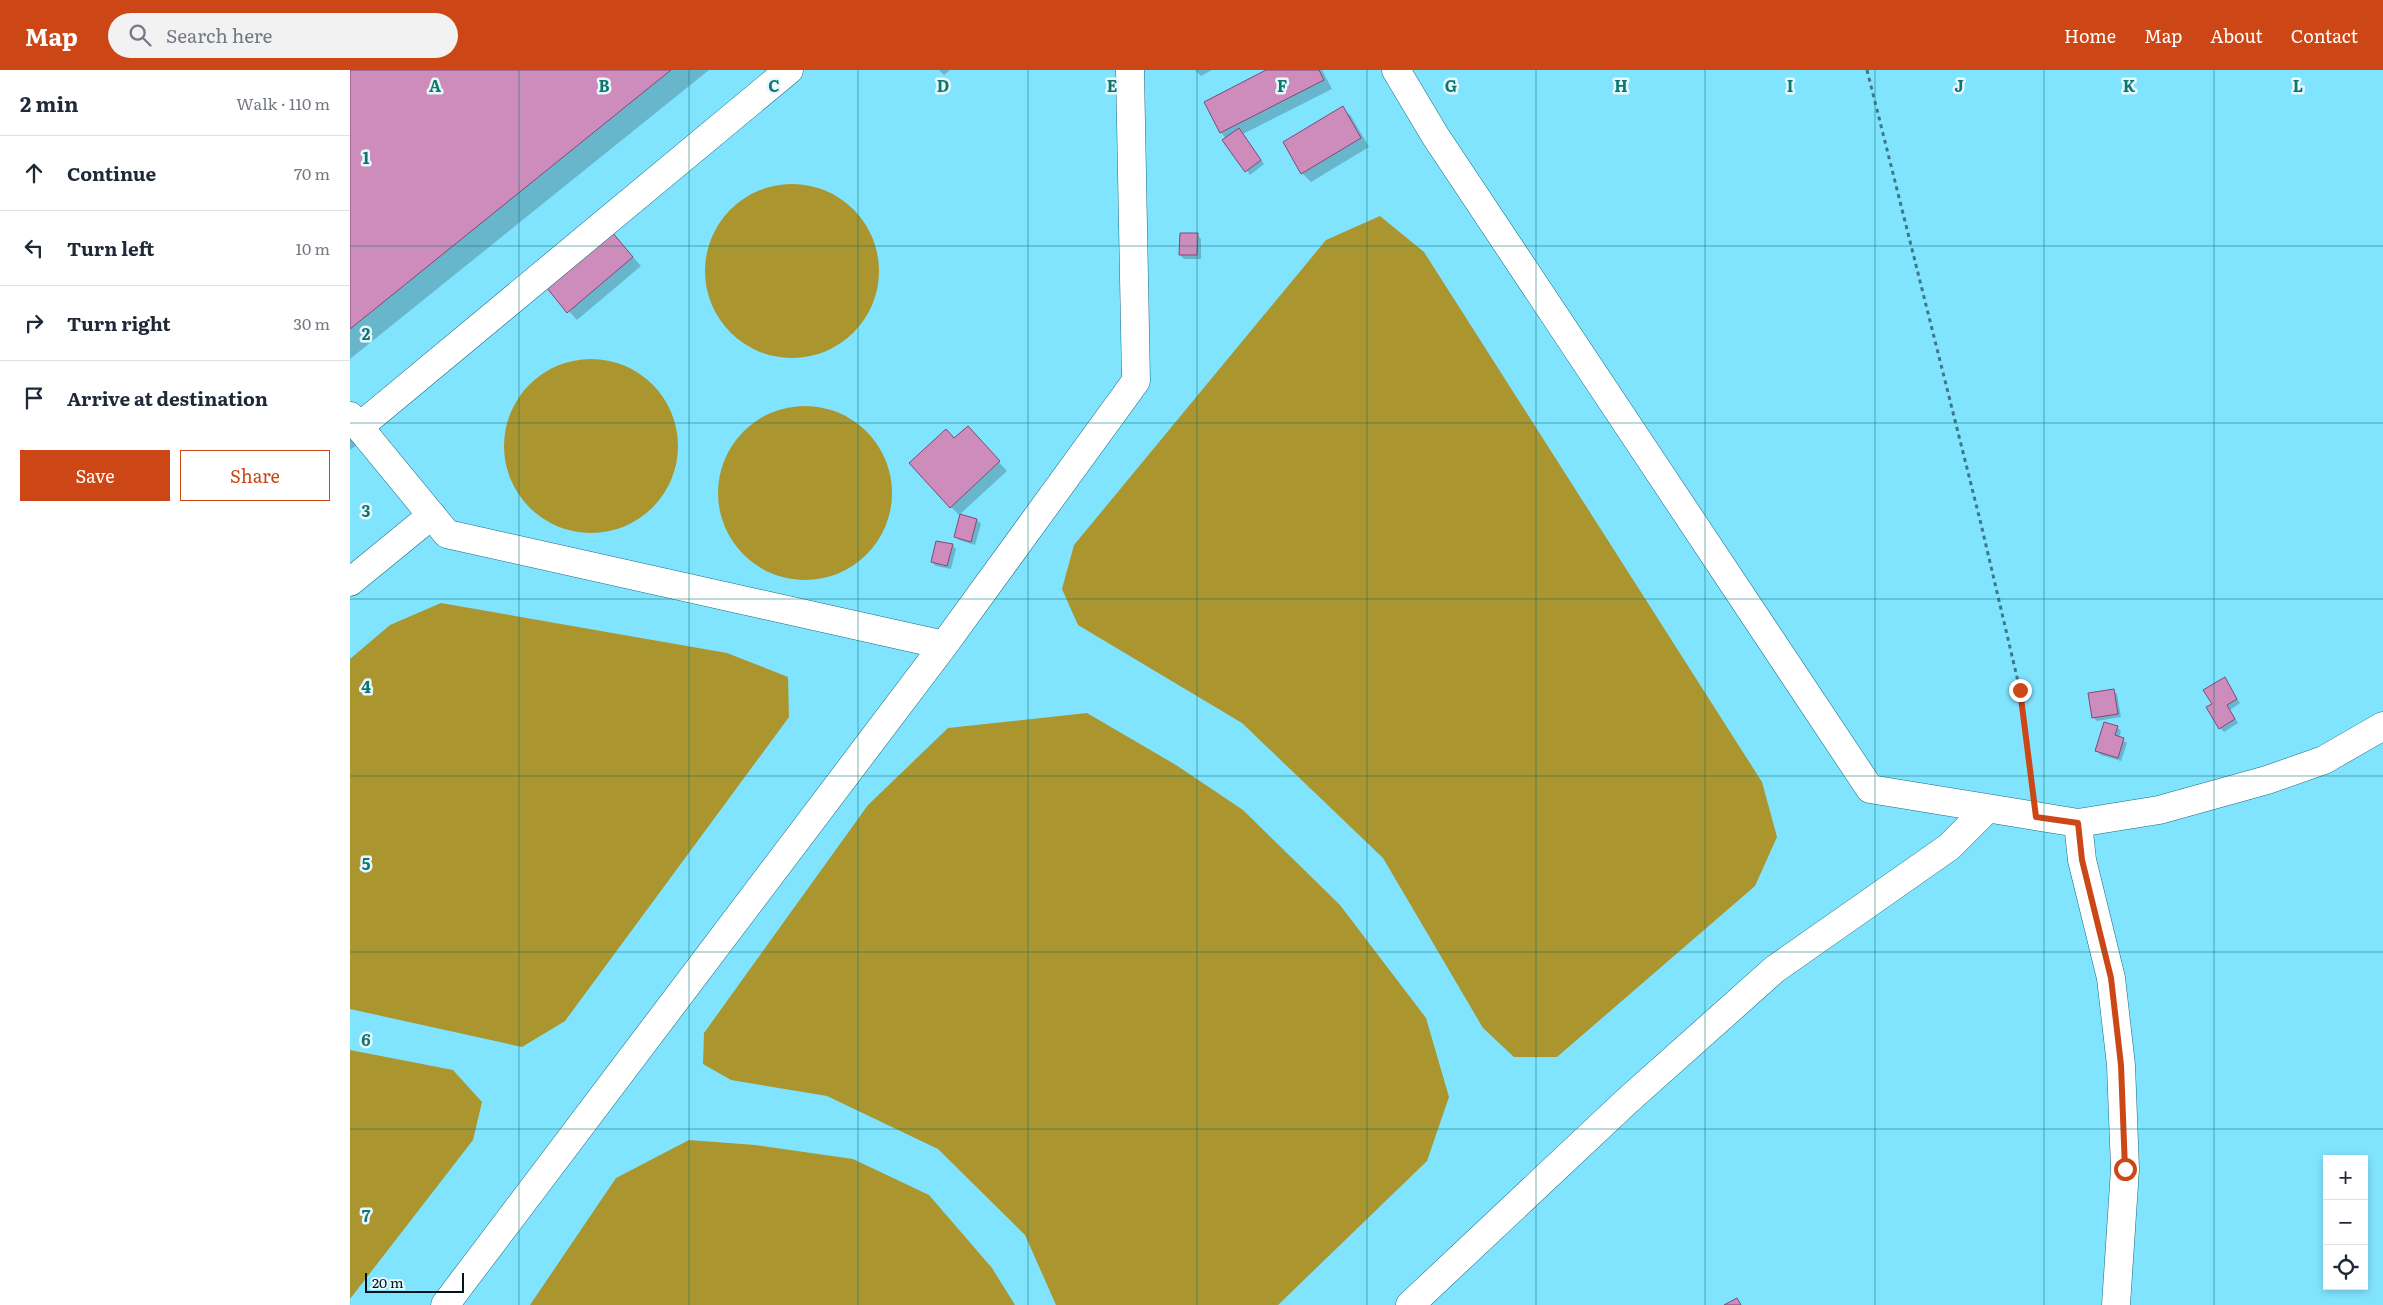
<!DOCTYPE html>
<html lang="en">
<head>
<meta charset="utf-8">
<style>
	:root { --surface:#fff; --page:#f2f2f3; --text:#1f2937; --muted:#747a83; --line:#e0e1e3; --accent:#cd4615 }
	body { margin:0; font-family:Literata,serif; background:var(--page); color:var(--text) }
	.controls { position:absolute; right:15px; bottom:15px; display:grid; overflow:hidden; border-radius:0px; box-shadow:0 2px 8px #0003 }
	.controls button { width:45px; height:45px; display:grid; place-items:center; padding:0; border:0; border-bottom:1px solid var(--line); background:var(--surface); color:var(--text); font:25px sans-serif }
	.scale { position:absolute; left:15px; bottom:12px; width:99px; box-sizing:border-box; padding-left:5px; border:2px solid #01141a; border-top:0; font-size:14px; line-height:18px; white-space:nowrap; color:#01141a; -webkit-text-stroke:4px #e6f8fd; paint-order:stroke }
	.stop { position:absolute; width:15px; height:15px; margin:-11px; border:4px solid #cd4615; border-radius:50%; background:#fff }
	.stop.end { background:#cd4615; border-color:#fff; box-shadow:0 1px 5px #0008 }
	.list { margin:0; padding:0; list-style:none }
	h2 { display:flex; justify-content:space-between; align-items:center; height:65px; margin:0; padding:0 20px; font-size:21px }
	h2 small { font-size:16px; font-weight:400; color:var(--muted) }
	.list li { display:grid; grid-template-columns:32px 1fr auto; gap:15px; align-items:center; box-sizing:border-box; height:75px; padding:0 20px; border-top:1px solid var(--line) }
	.list b { display:block; font-size:19px; white-space:nowrap }
	.list em { font-size:16px; font-style:normal; color:var(--muted) }
	.actions { display:flex; gap:10px; padding:15px 20px }
	.actions a { flex:1; padding:11px 0; border:1px solid var(--accent); border-radius:0px; text-align:center; font-size:18px; color:var(--accent) }
	.actions .main { background:var(--accent); color:#fff }
	.icon { flex:none; width:28px; height:28px; fill:none; stroke:currentColor; stroke-width:2; stroke-linecap:round; stroke-linejoin:round }
	.map { position:relative; flex:none; width:2033px; height:1235px; overflow:hidden }
	header { display:flex; align-items:center; gap:30px; box-sizing:border-box; height:70px; padding:0 25px; background:var(--accent); color:#fff }
	header strong { font-size:24px }
	nav { display:flex; gap:28px; margin-inline-start:auto; font-size:18px }
	.search { width:350px; height:45px; background:var(--page); display:flex; align-items:center; gap:12px; box-sizing:border-box; padding:0 18px; border-radius:28px; color:var(--muted); font-size:19px }
	main { display:flex }
	aside { flex:1; background:var(--surface) }
	.map>svg:first-child { display:block }
	.water { fill:#aa952f }
	.shadow { fill:#0003 }
	.building { fill:#cd8cbb; stroke:#834873 }
	.lines { fill:none; stroke-linecap:round; stroke-linejoin:round }
	.minor-casing { stroke:#186a7e; stroke-width:29 }
	.path { stroke:#3e7888; stroke-width:3; stroke-dasharray:4 4; stroke-linecap:butt }
	.minor { stroke:#fff; stroke-width:28 }
	.route { stroke:#cd4615; stroke-width:6 }
	.grid { fill:none; stroke:#0f766e; stroke-width:1; stroke-opacity:0.55 }
	.grid-label { font-size:16px; text-anchor:middle; font-weight:bold; fill:#0f766e; stroke:#e6f8fd; stroke-width:5; stroke-linejoin:round; paint-order:stroke }
</style>
</head>
<body>
<header>
<strong>Map</strong>
<div class="search"><svg class="icon" aria-label="search" viewBox="0 0 24 24"><circle cx="10" cy="10" r="6"/><path d="M15 15l6 6"/></svg>Search here</div>
<nav><a>Home</a><a>Map</a><a>About</a><a>Contact</a></nav>
</header>
<main>
<aside>
<h2>2 min<small>Walk · 110 m</small></h2>
<ul class="list">
<li><svg class="icon" aria-label="ahead" viewBox="0 0 24 24"><path d="M12 20V5M6 11l6-6 6 6"/></svg><div><b>Continue</b></div><em>70 m</em></li>
<li><svg class="icon" aria-label="left" viewBox="0 0 24 24"><path d="M17 20v-9H6M10 6l-5 5 5 5"/></svg><div><b>Turn left</b></div><em>10 m</em></li>
<li><svg class="icon" aria-label="right" viewBox="0 0 24 24"><path d="M7 20v-9h11M14 6l5 5-5 5"/></svg><div><b>Turn right</b></div><em>30 m</em></li>
<li><svg class="icon" aria-label="arrive" viewBox="0 0 24 24"><path d="M6 21V4h12l-3 4 3 4H6"/></svg><div><b>Arrive at destination</b></div></li>
</ul>
<div class="actions"><a class="main">Save</a><a>Share</a></div>
</aside>
<div class="map">
<svg width="2033" height="1235" viewBox="0 0 2033 1235">
	<rect width="100%" height="100%" fill="#81e4ff"/>
	<path class="water" d="M355 201a87 87 0 1 1 174 0a87 87 0 1 1-174 0Z
		M1030,146l44,36 338,530 15,55 -22,49 -198,171h-43l-31,-29 -100,-170 -141,-135 -164,-98 -16,-36 12,-44 252,-305z
		M154 376a87 87 0 1 1 174 0a87 87 0 1 1-174 0Z
		M368 423a87 87 0 1 1 174 0a87 87 0 1 1-174 0Z
		M91,533l286,50 61,24 1,40 -224,304 -43,26 -172,-38v-350l40,-34z
		M737,643l89,52 67,45 97,95 86,113 23,79 -22,64 -149,144h-222l-31,-70 -87,-86 -111,-53 -96,-16 -28,-16 1,-31 164,-228 80,-77z
		M0,980l103,20 29,32 -9,38 -123,159z
		M339,1070l66,5 98,14 76,36 63,73 23,37h-485l86,-127z"/>
	<path class="shadow" d="M0,0h359l-359,289z
		M589,0h11l-6,5z
		M845,0h17l-11,6z
		M919,0h53l10,19 -89,45 21,30 -14,11 -29,-43z
		M992,38l9,8 18,31 -58,35 -9,-9z
		M262,164l29,32 -64,54 -29,-32z
		M847,165l4,4v20h-17l-4,-4z
		M0,364l8,10 -8,6z
		M626,366l31,35 -48,44 18,5 4,4 -6,21 -16,-5 -4,-4 6,-19 -10,-10 3,-67z
		M602,475l4,4 -5,20 -15,-3 -4,-4z
		M1875,609l15,24 -10,7 8,13 -14,9 -4,-4z
		M1763,620l4,4 4,23 -24,4 -4,-4z
		M1767,657l4,4 -2,6 8,6 -6,18 -20,-6 -4,-4z"/>
	<path class="building" d="M0,0h321l-321,259z
		M916,0h53l5,10 -104,53 -16,-31z
		M993,36l18,32 -60,36 -18,-32z
		M889,58l22,32 -16,12 -23,-32z
		M262,162l21,25 -66,56 -20,-25z
		M830,163h18l-1,22h-18z
		M618,356l32,35 -50,47 -41,-45 37,-34 8,9z
		M610,444l17,5 -6,23 -17,-5z
		M586,471l17,3 -6,22 -16,-4z
		M1875,607l12,22 -10,6 8,14 -16,10 -13,-22 6,-3 -9,-14z
		M1764,619l4,25 -26,4 -4,-25z
		M1754,652l14,4 -3,9 9,3 -6,20 -23,-7z
		M1387,1228l4,7h-17z"/>
	<g class="lines">
		<g class="minor-casing">
			<path id="minor" d="M1046,0l40,67 434,652 208,34 81,-13 108,-30 57,-20 59,-34
				M0,346l97,118 497,111
				M9,357l430,-357
				M0,512l82,-67
				M1728,753l4,37 29,118 10,87 4,104 -9,136
				M95,1235l499,-660 192,-264 -6,-311
				M1060,1235l217,-204 148,-132 174,-122 38,-38"/>
		</g>
		<path class="path" d="M1517,0l114,454 39,166 12,95"/>
		<use href="#minor" class="minor"/>
	</g>
	<g class="lines">
		<path class="route" d="M1670,620l16,127 42,6 4,37 29,118 10,87 4,104"/>
	</g>
	<path class="grid" d="M169,0v1235M339,0v1235M508,0v1235M678,0v1235M847,0v1235M1017,0v1235M1186,0v1235M1355,0v1235M1525,0v1235M1694,0v1235M1864,0v1235M0,176h2033M0,353h2033M0,529h2033M0,706h2033M0,882h2033M0,1059h2033"/>
	<g class="grid-label">
		<text x="85" y="22">A</text>
		<text x="254" y="22">B</text>
		<text x="424" y="22">C</text>
		<text x="593" y="22">D</text>
		<text x="762" y="22">E</text>
		<text x="932" y="22">F</text>
		<text x="1101" y="22">G</text>
		<text x="1271" y="22">H</text>
		<text x="1440" y="22">I</text>
		<text x="1609" y="22">J</text>
		<text x="1779" y="22">K</text>
		<text x="1948" y="22">L</text>
		<text x="16" y="94">1</text>
		<text x="16" y="270">2</text>
		<text x="16" y="447">3</text>
		<text x="16" y="623">4</text>
		<text x="16" y="800">5</text>
		<text x="16" y="976">6</text>
		<text x="16" y="1152">7</text>
	</g>
</svg>
<div class="controls">
<button>+</button>
<button>−</button>
<button><svg class="icon" aria-label="locate" viewBox="0 0 24 24"><circle cx="12" cy="12" r="6"/><path d="M12 2v4M12 18v4M2 12h4M18 12h4"/></svg></button>
</div>
<div class="scale">20 m</div>
<div class="stop" style="left:1775px;top:1099px"></div>
<div class="stop end" style="left:1670px;top:620px"></div>
</div>
</main>
</body>
</html>
